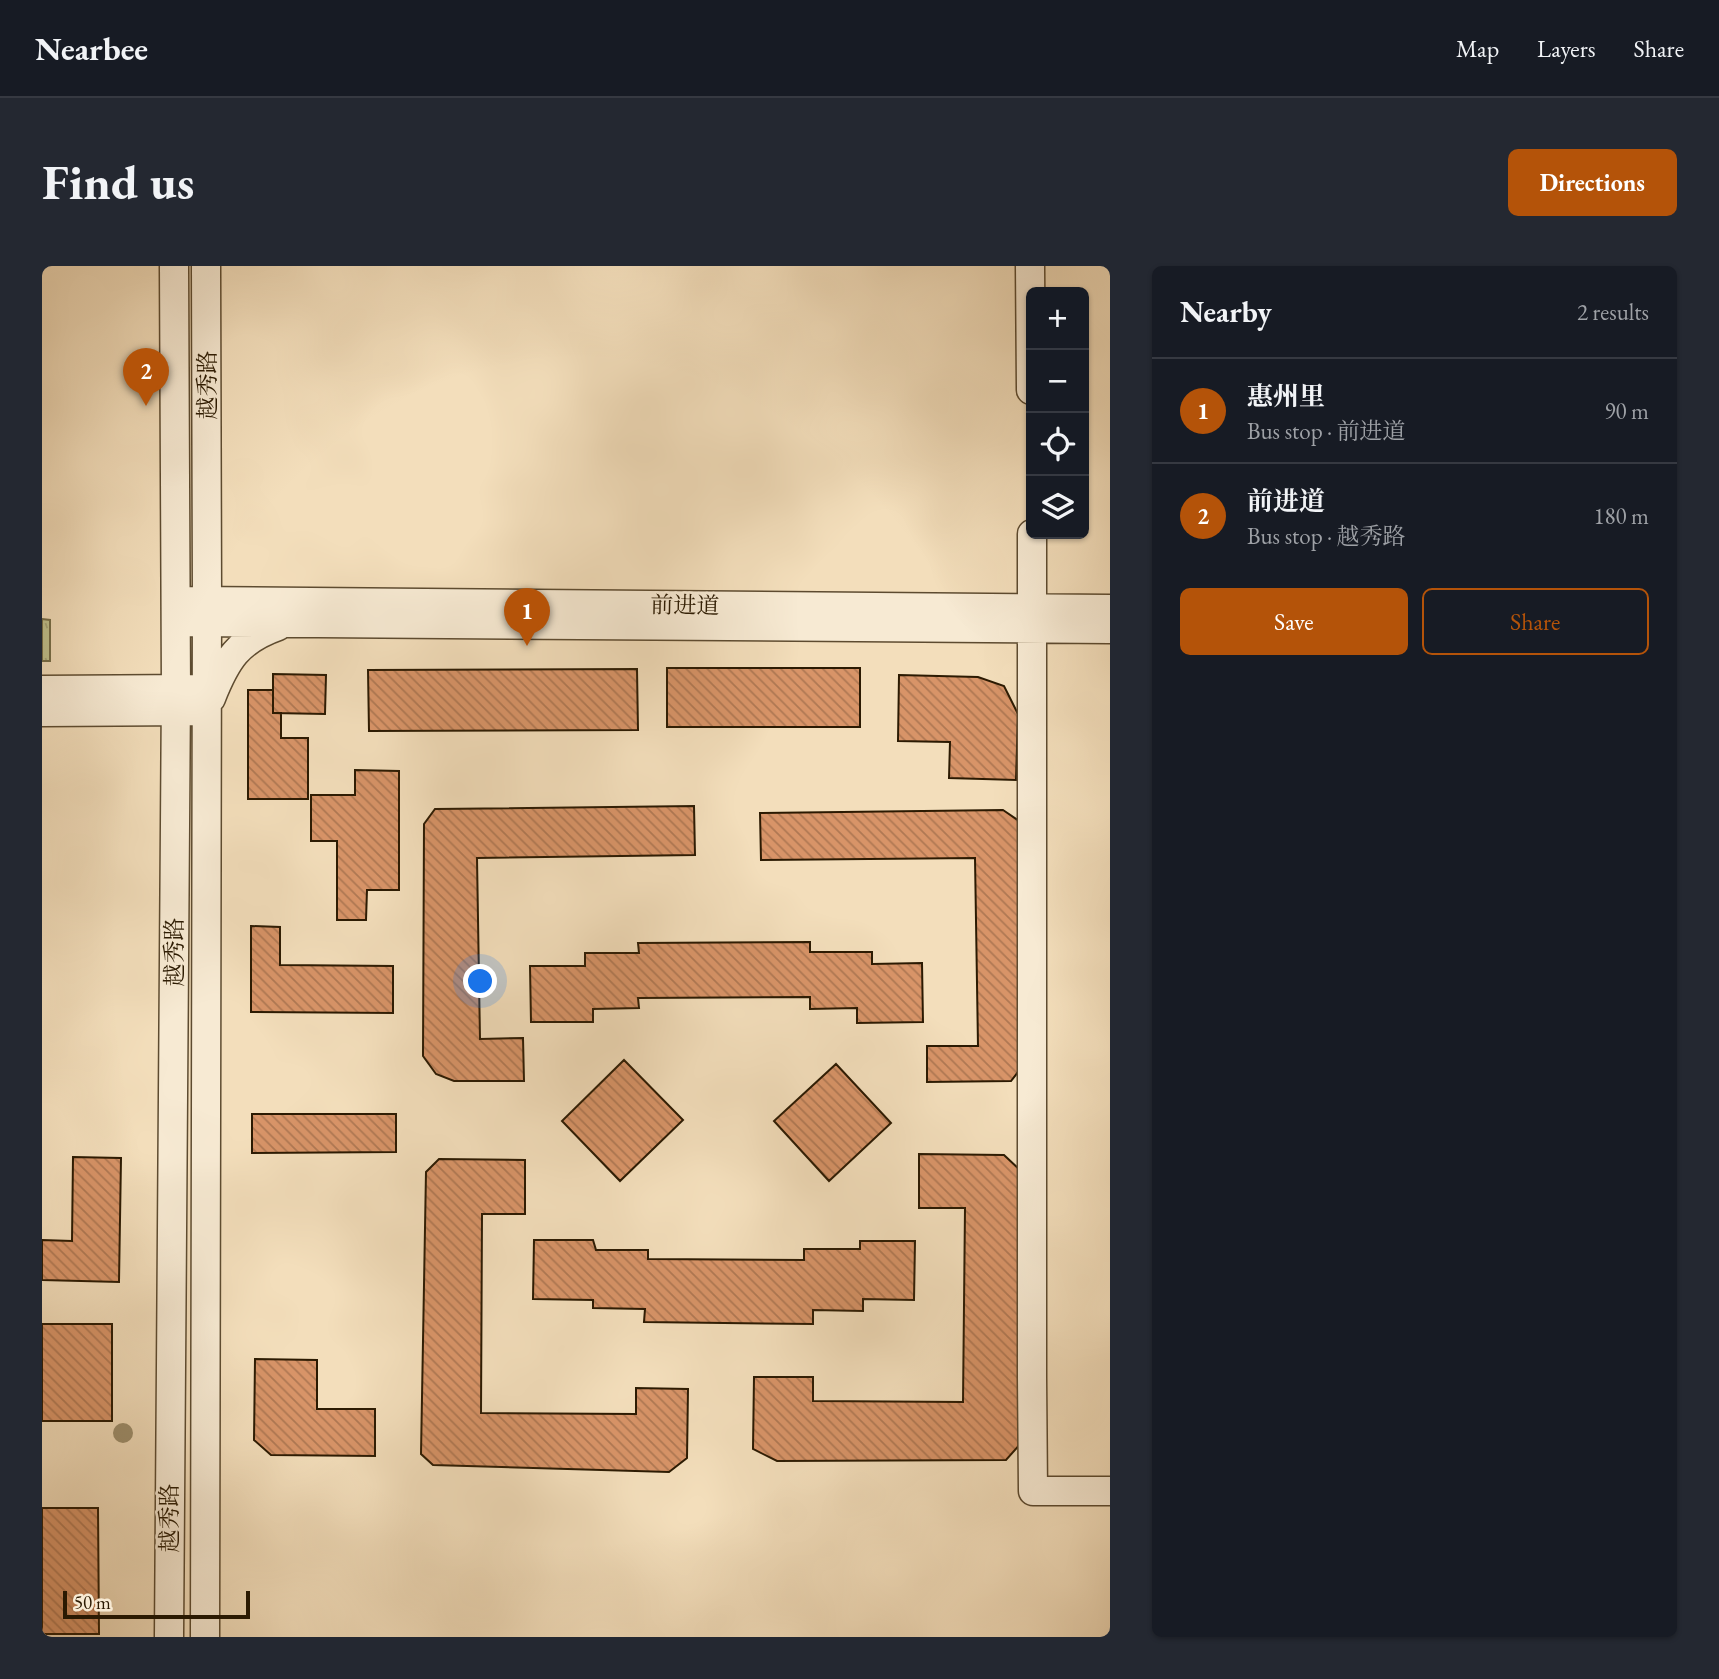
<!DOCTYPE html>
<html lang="en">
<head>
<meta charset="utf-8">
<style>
	:root { --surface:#171b24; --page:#242831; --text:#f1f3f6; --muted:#9ea1a6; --line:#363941; --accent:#b45309 }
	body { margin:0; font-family:"EB Garamond","Noto Serif SC",serif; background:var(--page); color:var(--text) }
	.controls { position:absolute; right:21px; top:21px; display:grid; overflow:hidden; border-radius:10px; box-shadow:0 2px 5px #0004 }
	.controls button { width:63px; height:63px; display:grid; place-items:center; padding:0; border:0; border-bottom:2px solid var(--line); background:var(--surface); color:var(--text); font:35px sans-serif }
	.scale { position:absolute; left:21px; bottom:18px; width:187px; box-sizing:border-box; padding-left:7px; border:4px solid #2b1a02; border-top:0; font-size:19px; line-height:24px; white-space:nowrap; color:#2b1a02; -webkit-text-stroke:5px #f7ead3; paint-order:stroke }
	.you { position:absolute; left:439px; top:716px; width:24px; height:24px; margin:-18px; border:5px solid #fff; border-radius:50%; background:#1a73e8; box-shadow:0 0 0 10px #1a73e833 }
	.badge { display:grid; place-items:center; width:46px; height:46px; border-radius:50%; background:var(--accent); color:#fff; font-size:23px; font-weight:700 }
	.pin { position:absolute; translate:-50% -58px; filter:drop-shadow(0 2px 4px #0008) }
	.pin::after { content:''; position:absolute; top:37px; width:24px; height:21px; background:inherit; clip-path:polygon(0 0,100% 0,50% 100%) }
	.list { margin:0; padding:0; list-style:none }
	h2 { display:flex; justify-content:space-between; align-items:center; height:91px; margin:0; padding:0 28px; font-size:30px }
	h2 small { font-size:23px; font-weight:400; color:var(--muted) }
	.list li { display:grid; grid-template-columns:46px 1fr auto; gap:21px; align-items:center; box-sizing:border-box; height:105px; padding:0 28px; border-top:2px solid var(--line) }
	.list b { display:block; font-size:26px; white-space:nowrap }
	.list p { margin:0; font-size:23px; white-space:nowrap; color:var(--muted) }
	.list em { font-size:23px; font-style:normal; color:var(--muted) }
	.actions { display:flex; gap:14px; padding:21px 28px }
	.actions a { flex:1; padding:16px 0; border:2px solid var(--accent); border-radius:10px; text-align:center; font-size:24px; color:var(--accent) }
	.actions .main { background:var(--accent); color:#fff }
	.icon { flex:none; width:38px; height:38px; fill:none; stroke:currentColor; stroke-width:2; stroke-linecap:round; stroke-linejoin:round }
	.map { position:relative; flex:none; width:1068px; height:1371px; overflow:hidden; border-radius:10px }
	header { display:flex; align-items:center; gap:42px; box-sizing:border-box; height:98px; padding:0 35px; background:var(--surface); border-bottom:2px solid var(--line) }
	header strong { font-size:33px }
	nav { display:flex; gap:38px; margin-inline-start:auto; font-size:24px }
	.intro { display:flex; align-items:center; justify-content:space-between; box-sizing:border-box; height:168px; padding:0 42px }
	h1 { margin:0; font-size:49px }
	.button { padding:18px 32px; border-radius:10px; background:var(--accent); color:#fff; font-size:24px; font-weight:700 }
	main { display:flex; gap:42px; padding:0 42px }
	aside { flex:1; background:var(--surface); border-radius:10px; box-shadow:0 2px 5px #0004 }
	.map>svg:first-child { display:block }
	.park { fill:url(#park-tufts); stroke:#756d48; stroke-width:2 }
	.building { fill:url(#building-back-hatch); stroke:#2b1a02; stroke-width:2 }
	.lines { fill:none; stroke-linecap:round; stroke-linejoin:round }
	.minor-casing { stroke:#5d4b30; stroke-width:31 }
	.minor { stroke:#f7ead3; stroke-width:28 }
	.tree { fill:#9d8e6c }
	.labels { text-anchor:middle; stroke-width:5; stroke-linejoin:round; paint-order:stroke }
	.street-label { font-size:23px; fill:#2b1a02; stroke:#f7ead3 }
</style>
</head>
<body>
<header>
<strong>Nearbee</strong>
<nav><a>Map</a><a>Layers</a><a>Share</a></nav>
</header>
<div class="intro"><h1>Find us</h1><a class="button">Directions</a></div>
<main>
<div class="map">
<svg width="1068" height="1371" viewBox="0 0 1068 1371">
	<defs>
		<pattern id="park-tufts" width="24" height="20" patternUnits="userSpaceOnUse" patternTransform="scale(1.75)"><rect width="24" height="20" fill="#bfc08d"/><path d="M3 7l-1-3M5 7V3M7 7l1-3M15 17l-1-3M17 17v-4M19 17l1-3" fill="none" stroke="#a4a478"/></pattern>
		<pattern id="building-back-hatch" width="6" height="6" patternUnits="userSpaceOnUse" patternTransform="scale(1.75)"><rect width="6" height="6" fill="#d89468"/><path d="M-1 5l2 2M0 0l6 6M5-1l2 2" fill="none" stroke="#af7853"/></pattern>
	</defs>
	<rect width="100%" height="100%" fill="#f3debb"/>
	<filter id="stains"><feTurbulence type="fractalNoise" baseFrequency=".00286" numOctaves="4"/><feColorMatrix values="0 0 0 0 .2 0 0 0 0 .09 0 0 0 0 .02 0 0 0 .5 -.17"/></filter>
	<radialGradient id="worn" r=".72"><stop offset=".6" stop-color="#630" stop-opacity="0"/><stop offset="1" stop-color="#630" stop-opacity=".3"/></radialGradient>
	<path class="park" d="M0,353l8,1v41h-8z"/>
	<path class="building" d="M625,402h193v59h-193z
		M595,403l1,61 -269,1 -1,-61z
		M231,408l53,1 -1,39 -52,-1z
		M857,409l79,2 26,9 14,28 -2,66 -67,-2 1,-36 -52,-1z
		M206,424h25v23h8v25h27v61h-60z
		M313,504l44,1v119h-32l-1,30h-29v-79h-26v-46h44z
		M652,540l1,49 -218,3 3,181 43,-1 1,43h-70l-18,-7 -13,-18 1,-232 11,-15z
		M961,544l19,13 3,240 -14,18 -84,1v-36h51l-3,-188 -214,2 -1,-47z
		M209,660l29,1v38l113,1v47l-142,-1z
		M768,676v10h62v12l50,-1 1,59 -66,1v-15l-47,1v-12l-172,1 1,10 -46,1v13h-62l-1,-56h55v-13h54l-1,-10z
		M582,794l59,60 -63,61 -58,-60z
		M794,798l55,59 -62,58 -55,-60z
		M210,848h144v38l-144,1z
		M877,888l85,1 17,16 1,271 -16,18 -229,1 -24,-12 1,-72h59v24l150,1 2,-194h-46z
		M31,891l48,1 -2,124 -77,-2v-40l30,1z
		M397,893l86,1v54h-43l-1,199 155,1v-26l52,1 -1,69 -18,14 -236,-7 -12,-11 5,-282z
		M492,974h59l3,10h52v9l156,1v-11h56v-8h55l-1,59 -51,-1v12l-50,-1v14l-169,-2 1,-13 -52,-1v-8l-60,-1z
		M0,1058h70v97h-70z
		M213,1093l62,1v49h58v47l-104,-1 -17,-15z
		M0,1242h56l1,126h-57z"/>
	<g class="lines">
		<g class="minor-casing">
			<path id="minor" d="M988,0l1,124
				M990,268v843l1,114h77
				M147,335l921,8
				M147,356l921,7
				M0,424l151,-1
				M169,432c15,-38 27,-58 67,-72
				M0,446l151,-1
				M127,1371l7,-948 -2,-423
				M163,1371l2,-1037 -1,-334"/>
		</g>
		<use href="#minor" class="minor"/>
	</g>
	<circle class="tree" cx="81" cy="1167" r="10"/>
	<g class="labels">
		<g class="street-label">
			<text transform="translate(165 119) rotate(-90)" y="8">越秀路</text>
			<text transform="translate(643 339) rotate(1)" y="8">前进道</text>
			<text transform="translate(132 686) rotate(-90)" y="8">越秀路</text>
			<text transform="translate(127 1252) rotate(-90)" y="8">越秀路</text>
		</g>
	</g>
	<rect width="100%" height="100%" filter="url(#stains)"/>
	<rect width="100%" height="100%" fill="url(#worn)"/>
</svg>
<div class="controls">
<button>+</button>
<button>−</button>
<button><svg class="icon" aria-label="locate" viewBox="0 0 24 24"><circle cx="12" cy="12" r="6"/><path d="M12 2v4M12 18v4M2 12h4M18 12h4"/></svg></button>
<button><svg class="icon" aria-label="layers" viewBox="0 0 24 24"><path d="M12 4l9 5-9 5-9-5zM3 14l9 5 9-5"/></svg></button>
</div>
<div class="scale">50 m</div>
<div class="you"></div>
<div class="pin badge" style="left:485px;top:380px">1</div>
<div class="pin badge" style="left:104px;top:140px">2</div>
</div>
<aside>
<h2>Nearby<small>2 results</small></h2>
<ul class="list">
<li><span class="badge">1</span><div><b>惠州里</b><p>Bus stop · 前进道</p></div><em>90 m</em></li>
<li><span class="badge">2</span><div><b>前进道</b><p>Bus stop · 越秀路</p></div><em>180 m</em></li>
</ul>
<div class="actions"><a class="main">Save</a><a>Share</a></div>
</aside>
</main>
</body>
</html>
